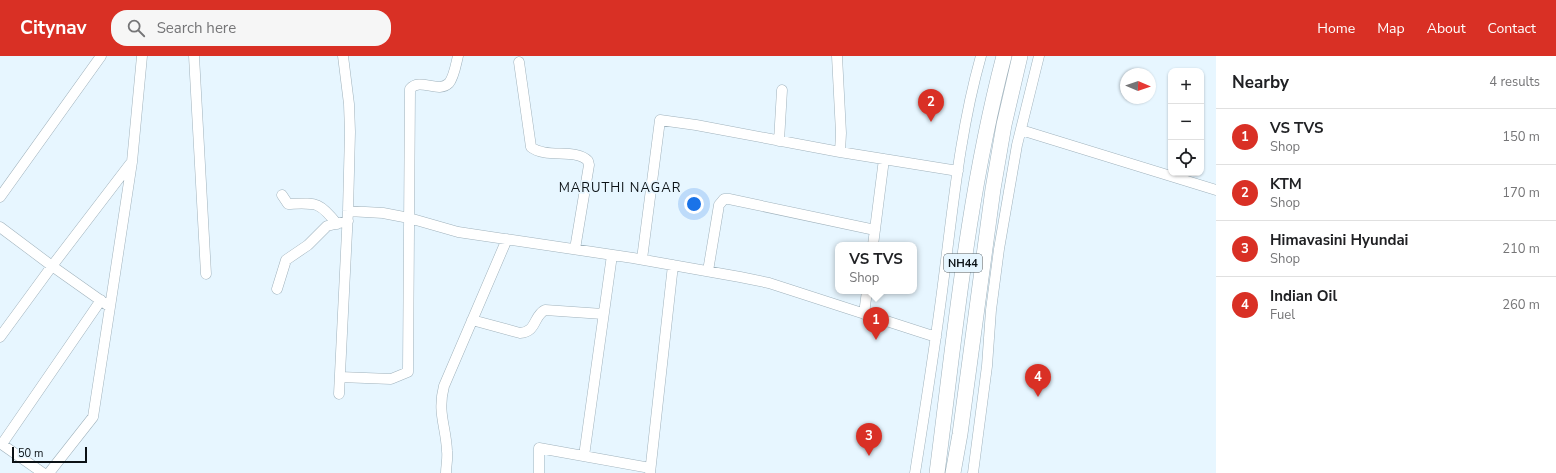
<!DOCTYPE html>
<html lang="en">
<head>
<meta charset="utf-8">
<style>
	:root { --surface:#fff; --page:#f6f6f6; --text:#202124; --muted:#757577; --line:#e0e0e0; --accent:#d93025 }
	body { margin:0; font-family:"Nunito Sans",sans-serif; background:var(--page); color:var(--text) }
	.controls { position:absolute; right:12px; top:12px; display:grid; overflow:hidden; border-radius:8px; box-shadow:0 1px 3px #0004 }
	.controls button { width:36px; height:36px; display:grid; place-items:center; padding:0; border:0; border-bottom:1px solid var(--line); background:var(--surface); color:var(--text); font:20px sans-serif }
	.compass { position:absolute; left:1120px; top:12px; width:36px; height:36px; border-radius:50%; background:var(--surface); box-shadow:0 1px 3px #0004; rotate:92deg }
	.scale { position:absolute; left:12px; bottom:10px; width:75px; box-sizing:border-box; padding-left:4px; border:2px solid #0b1115; border-top:0; font-size:11px; line-height:14px; white-space:nowrap; color:#0b1115; -webkit-text-stroke:3px #e7f6ff; paint-order:stroke }
	.you { position:absolute; left:694px; top:148px; width:14px; height:14px; margin:-10px; border:3px solid #fff; border-radius:50%; background:#1a73e8; box-shadow:0 0 0 6px #1a73e833 }
	.badge { display:grid; place-items:center; width:26px; height:26px; border-radius:50%; background:var(--accent); color:#fff; font-size:13px; font-weight:700 }
	.pin { position:absolute; translate:-50% -33px; filter:drop-shadow(0 1px 2px #0008) }
	.pin::after { content:''; position:absolute; top:21px; width:14px; height:12px; background:inherit; clip-path:polygon(0 0,100% 0,50% 100%) }
	.popup { position:absolute; left:835px; top:186px; width:82px; height:52px; box-sizing:border-box; display:grid; place-content:center; border-radius:8px; background:var(--surface); filter:drop-shadow(0 1px 3px #0005); font-size:13px; white-space:nowrap; color:var(--muted) }
	.popup b { font-size:15px; color:var(--text) }
	.popup::after { content:''; position:absolute; left:50%; top:100%; margin-left:-8px; border:8px solid transparent; border-top-color:var(--surface) }
	.list { margin:0; padding:0; list-style:none }
	h2 { display:flex; justify-content:space-between; align-items:center; height:52px; margin:0; padding:0 16px; font-size:17px }
	h2 small { font-size:13px; font-weight:400; color:var(--muted) }
	.list li { display:grid; grid-template-columns:26px 1fr auto; gap:12px; align-items:center; box-sizing:border-box; height:56px; padding:0 16px; border-top:1px solid var(--line) }
	.list b { display:block; font-size:15px; white-space:nowrap }
	.list p { margin:0; font-size:13px; white-space:nowrap; color:var(--muted) }
	.list em { font-size:13px; font-style:normal; color:var(--muted) }
	.icon { flex:none; width:22px; height:22px; fill:none; stroke:currentColor; stroke-width:2; stroke-linecap:round; stroke-linejoin:round }
	.map { position:relative; flex:none; width:1216px; height:417px; overflow:hidden }
	header { display:flex; align-items:center; gap:24px; box-sizing:border-box; height:56px; padding:0 20px; background:var(--accent); color:#fff }
	header strong { font-size:19px }
	nav { display:flex; gap:22px; margin-inline-start:auto; font-size:14px }
	.search { width:280px; height:36px; background:var(--page); display:flex; align-items:center; gap:10px; box-sizing:border-box; padding:0 14px; border-radius:16px; color:var(--muted); font-size:15px }
	main { display:flex }
	aside { flex:1; background:var(--surface) }
	.map>svg:first-child { display:block }
	.lines { fill:none; stroke-linecap:round; stroke-linejoin:round }
	.minor-casing { stroke:#a0b2bc; stroke-width:11 }
	.highway-casing { stroke:#a0b2bc; stroke-width:16 }
	.minor { stroke:#fff; stroke-width:10 }
	.highway { stroke:#fff; stroke-width:15 }
	.labels { text-anchor:middle; stroke-width:3.5; stroke-linejoin:round; paint-order:stroke }
	.shield { fill:#e7f6ff; stroke:#4d565b; stroke-width:1 }
	.shield-label { font-size:11px; font-weight:bold; fill:#0b1115 }
	.neighbourhood-label { font-size:13px; letter-spacing:1px; fill:#0b1115; stroke:#e7f6ff }
</style>
</head>
<body>
<header>
<strong>Citynav</strong>
<div class="search"><svg class="icon" aria-label="search" viewBox="0 0 24 24"><circle cx="10" cy="10" r="6"/><path d="M15 15l6 6"/></svg>Search here</div>
<nav><a>Home</a><a>Map</a><a>About</a><a>Contact</a></nav>
</header>
<main>
<div class="map">
<svg width="1216" height="417" viewBox="0 0 1216 417">
	<rect width="100%" height="100%" fill="#e7f6ff"/>
	<g class="lines">
		<g class="minor-casing">
			<path id="minor" d="M194,0l12,218
				M837,0l4,77 -1,19
				M519,6l12,85c15,12 45,1 57,14l1,4 -14,84
				M1021,74l195,60
				M779,85l3,-51
				M282,139l6,9c28,-1 31,-3 49,20
				M0,141l101,-141
				M348,155l35,2 26,5 49,14 175,26 107,19 29,6 167,54
				M0,171l52,39 58,41 22,-145 10,-106
				M873,189l11,-86
				M642,203l18,-139 36,5 144,27 118,19
				M708,215l11,-66 5,-6h5l146,31
				M277,233l9,-29 22,-15 19,-19 21,-5
				M864,258l3,-23
				M472,264l48,13c17,-1 13,-17 25,-23l58,4
				M0,281l52,-71 78,-102
				M340,321l51,2 17,-7 2,-283c10,-12 28,5 39,-6 5,-6 7,-19 9,-27
				M339,338l9,-183 2,-79 -1,-28 -6,-48
				M0,387l43,30
				M2,388l99,-144
				M584,400l28,-201
				M49,417l44,-56 17,-110
				M446,417c0,-7 2,-15 1,-22 -1,-25 -10,-38 -3,-65l63,-147
				M539,417v-25l111,20
				M650,417l23,-208
				M915,417c10,-63 20,-126 28,-189 10,-77 17,-154 38,-228
				M973,417l14,-107 4,-56 8,-61 18,-104 22,-89"/>
		</g>
		<g class="highway-casing">
			<path id="highway" d="M937,417c18,-140 31,-280 67,-417
				M953,417l7,-39 33,-245 11,-64 16,-69"/>
		</g>
		<use href="#minor" class="minor"/>
		<use href="#highway" class="highway"/>
	</g>
	<g class="labels">
		<rect class="shield" x="944" y="198" width="38" height="18" rx="3"/>
		<g class="shield-label">
			<text x="963" y="211">NH44</text>
		</g>
		<g class="neighbourhood-label">
			<text x="620" y="136">MARUTHI NAGAR</text>
		</g>
	</g>
</svg>
<div class="controls">
<button>+</button>
<button>−</button>
<button><svg class="icon" aria-label="locate" viewBox="0 0 24 24"><circle cx="12" cy="12" r="6"/><path d="M12 2v4M12 18v4M2 12h4M18 12h4"/></svg></button>
</div>
<svg class="compass" viewBox="-18 -18 36 36"><path d="M0-13l5 13h-10z" fill="#e53935"/><path d="M0 13l5-13h-10z" fill="#757577"/></svg>
<div class="scale">50 m</div>
<div class="you"></div>
<div class="pin badge" style="left:876px;top:284px">1</div>
<div class="popup"><b>VS TVS</b>Shop</div>
<div class="pin badge" style="left:931px;top:66px">2</div>
<div class="pin badge" style="left:869px;top:400px">3</div>
<div class="pin badge" style="left:1038px;top:341px">4</div>
</div>
<aside>
<h2>Nearby<small>4 results</small></h2>
<ul class="list">
<li><span class="badge">1</span><div><b>VS TVS</b><p>Shop</p></div><em>150 m</em></li>
<li><span class="badge">2</span><div><b>KTM</b><p>Shop</p></div><em>170 m</em></li>
<li><span class="badge">3</span><div><b>Himavasini Hyundai</b><p>Shop</p></div><em>210 m</em></li>
<li><span class="badge">4</span><div><b>Indian Oil</b><p>Fuel</p></div><em>260 m</em></li>
</ul>
</aside>
</main>
</body>
</html>
